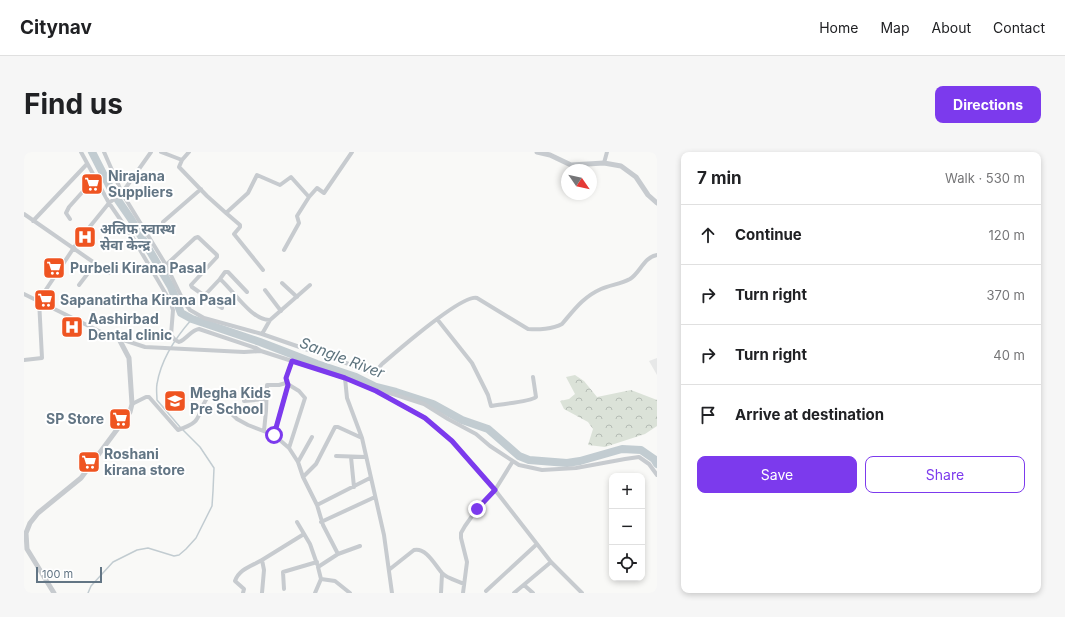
<!DOCTYPE html>
<html lang="en">
<head>
<meta charset="utf-8">
<style>
	:root { --surface:#fff; --page:#f6f6f6; --text:#202124; --muted:#757577; --line:#e0e0e0; --accent:#7c3aed }
	body { margin:0; font-family:Inter,"Noto Sans Devanagari",sans-serif; background:var(--page); color:var(--text) }
	.controls { position:absolute; right:12px; bottom:12px; display:grid; overflow:hidden; border-radius:8px; box-shadow:0 2px 6px #0003 }
	.controls button { width:36px; height:36px; display:grid; place-items:center; padding:0; border:0; border-bottom:1px solid var(--line); background:var(--surface); color:var(--text); font:20px sans-serif }
	.compass { position:absolute; left:537px; top:12px; width:36px; height:36px; border-radius:50%; background:var(--surface); box-shadow:0 2px 6px #0003; rotate:124deg }
	.scale { position:absolute; left:12px; bottom:10px; width:66px; box-sizing:border-box; padding-left:4px; border:2px solid #627584; border-top:0; font-size:11px; line-height:14px; white-space:nowrap; color:#627584; -webkit-text-stroke:3px #fff; paint-order:stroke }
	.stop { position:absolute; width:12px; height:12px; margin:-9px; border:3px solid #7c3aed; border-radius:50%; background:#fff }
	.stop.end { background:#7c3aed; border-color:#fff; box-shadow:0 1px 4px #0008 }
	.list { margin:0; padding:0; list-style:none }
	h2 { display:flex; justify-content:space-between; align-items:center; height:52px; margin:0; padding:0 16px; font-size:17px }
	h2 small { font-size:13px; font-weight:400; color:var(--muted) }
	.list li { display:grid; grid-template-columns:26px 1fr auto; gap:12px; align-items:center; box-sizing:border-box; height:60px; padding:0 16px; border-top:1px solid var(--line) }
	.list b { display:block; font-size:15px; white-space:nowrap }
	.list em { font-size:13px; font-style:normal; color:var(--muted) }
	.actions { display:flex; gap:8px; padding:12px 16px }
	.actions a { flex:1; padding:9px 0; border:1px solid var(--accent); border-radius:8px; text-align:center; font-size:14px; color:var(--accent) }
	.actions .main { background:var(--accent); color:#fff }
	.icon { flex:none; width:22px; height:22px; fill:none; stroke:currentColor; stroke-width:2; stroke-linecap:round; stroke-linejoin:round }
	.map { position:relative; flex:none; width:633px; height:441px; overflow:hidden; border-radius:8px }
	header { display:flex; align-items:center; gap:24px; box-sizing:border-box; height:56px; padding:0 20px; background:var(--surface); border-bottom:1px solid var(--line) }
	header strong { font-size:19px }
	nav { display:flex; gap:22px; margin-inline-start:auto; font-size:14px }
	.intro { display:flex; align-items:center; justify-content:space-between; box-sizing:border-box; height:96px; padding:0 24px }
	h1 { margin:0; font-size:28px }
	.button { padding:10px 18px; border-radius:8px; background:var(--accent); color:#fff; font-size:14px; font-weight:700 }
	main { display:flex; gap:24px; padding:0 24px }
	aside { flex:1; background:var(--surface); border-radius:8px; box-shadow:0 2px 6px #0003 }
	.map>svg:first-child { display:block }
	.built { fill:#e7e8e8 }
	.forest { fill:url(#forest-crowns) }
	.lines { fill:none; stroke-linecap:round; stroke-linejoin:round }
	.stream { stroke:#c2ccd1; stroke-width:1.5 }
	.river { stroke:#c2ccd1; stroke-width:8 }
	.minor { stroke:#c7cbcf; stroke-width:4 }
	.tertiary { stroke:#c7cbcf; stroke-width:5 }
	.route { stroke:#7c3aed; stroke-width:5 }
	.labels { text-anchor:middle; stroke-width:4; stroke-linejoin:round; paint-order:stroke }
	.poi-label { font-size:14px; font-weight:bold; fill:#627584; stroke:#fff; text-anchor:start }
	.water-label { font-size:15px; font-style:italic; fill:#5e747e; stroke:#fff }
</style>
</head>
<body>
<header>
<strong>Citynav</strong>
<nav><a>Home</a><a>Map</a><a>About</a><a>Contact</a></nav>
</header>
<div class="intro"><h1>Find us</h1><a class="button">Directions</a></div>
<main>
<div class="map">
<svg width="633" height="441" viewBox="0 0 633 441">
	<defs>
		<pattern id="forest-crowns" width="20" height="18" patternUnits="userSpaceOnUse"><rect width="20" height="18" fill="#dbe2d8"/><path d="M2 6a3 3 0 1 1 6 0M12 15a3 3 0 1 1 6 0" fill="none" stroke="#b5bcb5"/></pattern>
	</defs>
	<rect width="100%" height="100%" fill="#f9f9f7"/>
	<path class="built" d="M633,206v17l-8,-14z"/>
	<path class="forest" d="M551,223l9,6 13,16 34,-7 26,10v26l-12,8 -40,13 -17,-2 5,-16 -5,-7 -24,-13 -4,-8 9,-2 6,-5 -9,-17z"/>
	<g class="lines">
		<path class="stream" d="M156,275l-23,-27c0,-5 -1,-11 0,-16 4,-25 19,-47 35,-65
			M64,441l3,-7 22,-24 24,-12 11,-2 26,8 5,-1 7,-6 10,-11 16,-32 1,-15 1,-23 -14,-21 -17,-17"/>
		<path class="river" d="M68,0l21,41 18,26 40,68 10,26 11,6 68,23 57,22 39,13 20,10 20,5 37,12 29,16 26,9 31,27 10,4 38,3 13,-2 42,-12 19,1 13,9 3,5"/>
		<path class="minor" d="M57,0l28,51 24,35 37,63 3,9 -2,25 4,5 4,2c8,-3 12,-12 20,-13l57,19 5,3
			M80,0l18,41 44,72 18,37 6,8 14,8 58,16 110,38 5,-2 5,-6c14,-12 81,-71 95,-66l51,31c10,1 25,0 34,-5 12,-14 21,-27 39,-35 9,-4 20,-5 29,-10 10,-6 14,-22 27,-24
			M137,0l21,8 -3,7 28,29 19,17 22,-20 9,-18 23,10 11,-8 18,20 8,-9 7,5 28,-41
			M158,8l7,-8
			M580,11l3,-11
			M202,61l14,12v2l-6,7 29,36
			M0,62l85,59
			M46,67l-4,-6 3,-6 26,-29
			M9,69l54,-57
			M139,70l38,-33
			M260,98l15,-27 -2,-7 12,-19
			M142,113l29,-27 3,-1 19,18v2l-26,28 1,2 30,21
			M196,127l5,-7h3l19,20
			M258,131l15,14
			M55,133l16,-21
			M241,138l16,21
			M0,142l81,40 40,13 99,5 17,-1 84,27 31,13 49,27 27,23 43,49 56,72 31,31
			M180,144l16,-17c13,11 32,42 50,41
			M413,167l35,44 16,32 3,11c10,-2 39,-4 45,-9l-3,-20
			M238,182l8,-14 40,-35
			M0,208l18,-2 -3,-58 40,-60 30,-37 13,-10 29,-41
			M321,226l2,20 15,40 22,97 8,58
			M355,239l14,3 31,10 24,15 28,15 14,12 29,19 23,5 34,-2 49,-9 14,-2 10,7 8,11
			M220,249l22,-2
			M108,252l14,-7h3l29,33c26,-9 17,-13 29,-32l4,-2 5,3 21,20 11,6 26,10 15,13 9,14 5,15 14,28 6,20 15,29 -20,13 3,12 14,2 15,12
			M240,279l2,-20 1,-26h12l7,-2
			M250,283l14,-50
			M265,296l16,-50 -6,-7 -13,-8v-5l6,-17
			M312,304l30,1
			M327,305l3,30
			M274,310l14,-25
			M279,325l13,-13 19,-37h3l24,11
			M293,353l53,-27
			M273,370l13,22 7,20
			M297,370l54,-25
			M314,402l22,-8
			M366,417l24,-19c12,-3 21,15 28,23 4,5 16,8 22,11
			M500,433l9,8
			M260,437l-1,-17 34,-10
			M462,439l51,-47
			M219,441l1,-4 -9,-8c4,-12 17,-15 27,-21
			M238,441l2,-23 -2,-10 42,-26
			M291,441l6,-14
			M417,441l1,-19
			M439,441l4,-31 -6,-24v-5l4,-7 12,-17 18,-19 18,-29
			M490,441l37,-31"/>
		<path class="tertiary" d="M513,0l13,3 21,10 33,-2 17,3 15,11 12,18 9,8
			M30,441l-27,-44 -1,-16 4,-10 8,-10 43,-35 49,-66 2,-8 -3,-46 -10,-19"/>
	</g>
	<g class="lines">
		<path class="route" d="M250,283l14,-50 -2,-7 6,-17 53,17 31,13 49,27 27,23 43,49 -18,19"/>
	</g>
	<defs>
		<g id="supermarket-square" transform="scale(1.15)"><rect x="-9" y="-9" width="18" height="18" rx="4" fill="#ef5421" stroke="#fff"/><path d="M-6-5.5h2.5l.6 2H6L4.5 2H-2.5L-4.4-4H-6ZM-1.5 3.2a1.3 1.3 0 1 0 .1 0ZM3 3.2a1.3 1.3 0 1 0 .1 0Z" fill="#fff"/></g>
		<g id="hospital-square" transform="scale(1.15)"><rect x="-9" y="-9" width="18" height="18" rx="4" fill="#ef5421" stroke="#fff"/><path d="M-5-5h3v3.5h4V-5h3V5h-3V1.5h-4V5h-3Z" fill="#fff"/></g>
		<g id="school-square" transform="scale(1.15)"><rect x="-9" y="-9" width="18" height="18" rx="4" fill="#ef5421" stroke="#fff"/><path d="M0-5L7-2L0 1L-7-2ZM-4 1L0 2.5L4 1V4Q0 6-4 4Z" fill="#fff"/></g>
	</defs>
	<g fill-rule="evenodd">
		<use href="#supermarket-square" x="68" y="32"/>
		<use href="#hospital-square" x="61" y="85"/>
		<use href="#supermarket-square" x="30" y="116"/>
		<use href="#supermarket-square" x="21" y="148"/>
		<use href="#hospital-square" x="48" y="175"/>
		<use href="#school-square" x="151" y="249"/>
		<use href="#supermarket-square" x="96" y="267"/>
		<use href="#supermarket-square" x="65" y="310"/>
	</g>
	<g class="labels">
		<g class="poi-label">
			<text x="84" y="29">Nirajana<tspan x="84" dy="16">Suppliers</tspan></text>
			<text x="76" y="82">अलिफ स्वास्थ<tspan x="76" dy="16">सेवा केन्द्र</tspan></text>
			<text x="46" y="121">Purbeli Kirana Pasal</text>
			<text x="36" y="153">Sapanatirtha Kirana Pasal</text>
			<text x="64" y="172">Aashirbad<tspan x="64" dy="16">Dental clinic</tspan></text>
			<text x="166" y="246">Megha Kids<tspan x="166" dy="16">Pre School</tspan></text>
			<text x="80" y="272" text-anchor="end">SP Store</text>
			<text x="80" y="307">Roshani<tspan x="80" dy="16">kirana store</tspan></text>
		</g>
		<g class="water-label">
			<text transform="translate(318 206) rotate(21)" y="5">Sangle River</text>
		</g>
	</g>
</svg>
<div class="controls">
<button>+</button>
<button>−</button>
<button><svg class="icon" aria-label="locate" viewBox="0 0 24 24"><circle cx="12" cy="12" r="6"/><path d="M12 2v4M12 18v4M2 12h4M18 12h4"/></svg></button>
</div>
<svg class="compass" viewBox="-18 -18 36 36"><path d="M0-13l5 13h-10z" fill="#e53935"/><path d="M0 13l5-13h-10z" fill="#757577"/></svg>
<div class="scale">100 m</div>
<div class="stop" style="left:250px;top:283px"></div>
<div class="stop end" style="left:453px;top:357px"></div>
</div>
<aside>
<h2>7 min<small>Walk · 530 m</small></h2>
<ul class="list">
<li><svg class="icon" aria-label="ahead" viewBox="0 0 24 24"><path d="M12 20V5M6 11l6-6 6 6"/></svg><div><b>Continue</b></div><em>120 m</em></li>
<li><svg class="icon" aria-label="right" viewBox="0 0 24 24"><path d="M7 20v-9h11M14 6l5 5-5 5"/></svg><div><b>Turn right</b></div><em>370 m</em></li>
<li><svg class="icon" aria-label="right" viewBox="0 0 24 24"><path d="M7 20v-9h11M14 6l5 5-5 5"/></svg><div><b>Turn right</b></div><em>40 m</em></li>
<li><svg class="icon" aria-label="arrive" viewBox="0 0 24 24"><path d="M6 21V4h12l-3 4 3 4H6"/></svg><div><b>Arrive at destination</b></div></li>
</ul>
<div class="actions"><a class="main">Save</a><a>Share</a></div>
</aside>
</main>
</body>
</html>
